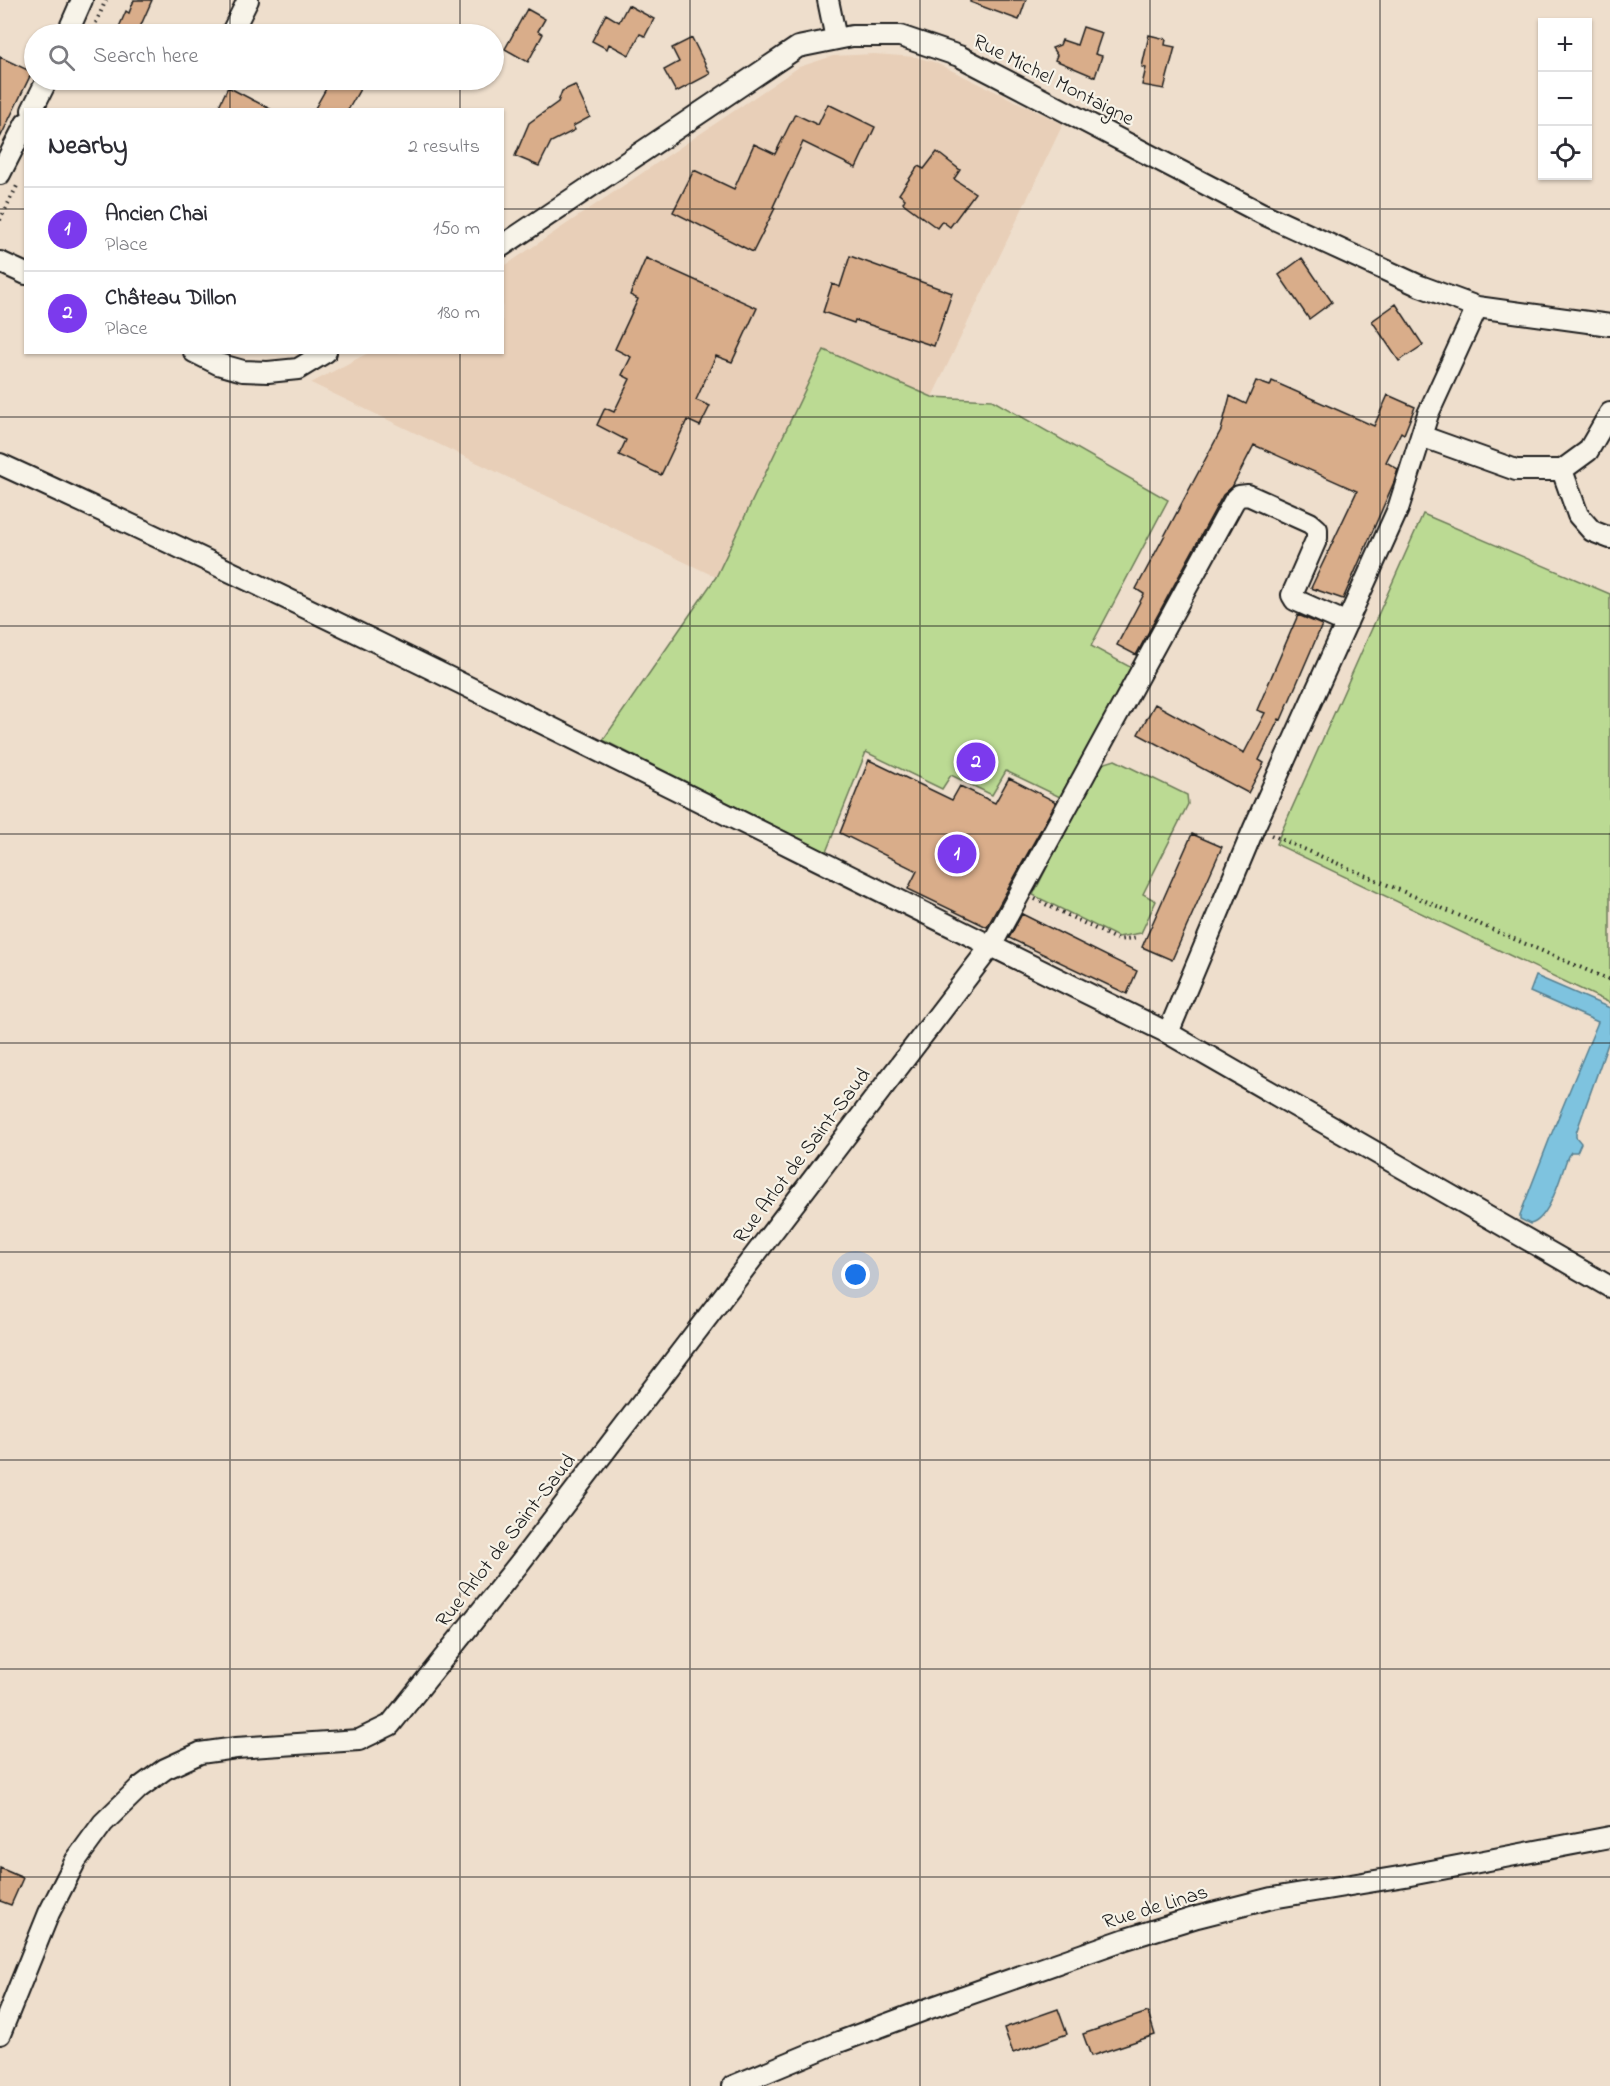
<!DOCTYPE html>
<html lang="en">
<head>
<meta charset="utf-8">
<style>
	:root { --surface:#fff; --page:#f2f2f3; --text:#2b2b33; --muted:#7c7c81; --line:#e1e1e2; --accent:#7c3aed }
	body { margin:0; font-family:"Indie Flower",sans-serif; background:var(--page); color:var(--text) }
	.controls { position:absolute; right:18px; top:18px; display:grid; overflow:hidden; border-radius:0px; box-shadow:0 2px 4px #0004 }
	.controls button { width:54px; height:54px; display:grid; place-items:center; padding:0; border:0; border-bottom:2px solid var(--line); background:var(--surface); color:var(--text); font:30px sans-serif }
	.you { position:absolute; left:856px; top:1275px; width:21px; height:21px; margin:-15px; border:4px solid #fff; border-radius:50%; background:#1a73e8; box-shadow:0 0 0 9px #1a73e833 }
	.badge { display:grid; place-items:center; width:39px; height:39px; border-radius:50%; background:var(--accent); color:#fff; font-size:20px; font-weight:700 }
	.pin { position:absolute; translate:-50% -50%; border:3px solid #fff; box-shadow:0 2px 6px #0006 }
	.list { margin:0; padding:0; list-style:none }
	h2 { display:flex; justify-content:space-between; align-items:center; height:78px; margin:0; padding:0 24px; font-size:26px }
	h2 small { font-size:20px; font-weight:400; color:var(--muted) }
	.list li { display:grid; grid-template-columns:39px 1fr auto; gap:18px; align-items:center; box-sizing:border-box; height:84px; padding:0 24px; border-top:2px solid var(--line) }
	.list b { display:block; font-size:22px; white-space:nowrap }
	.list p { margin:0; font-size:20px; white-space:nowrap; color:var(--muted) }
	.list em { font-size:20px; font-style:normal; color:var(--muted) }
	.icon { flex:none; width:33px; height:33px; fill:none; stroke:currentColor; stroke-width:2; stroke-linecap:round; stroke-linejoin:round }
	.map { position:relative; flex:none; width:1610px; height:2086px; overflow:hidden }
	.search { position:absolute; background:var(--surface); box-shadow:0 2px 4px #0004; left:24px; top:24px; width:480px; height:66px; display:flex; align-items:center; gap:15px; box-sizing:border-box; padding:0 21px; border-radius:33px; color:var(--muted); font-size:22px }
	.panel { position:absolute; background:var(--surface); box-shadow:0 2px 4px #0004; left:24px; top:108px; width:480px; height:246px; border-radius:0px }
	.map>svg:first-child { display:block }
	.built { fill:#e8cfb8 }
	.green { fill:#bbda93; stroke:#6c7b58; stroke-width:1.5 }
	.water { fill:#7ec3df; stroke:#578091; stroke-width:1.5 }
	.building { fill:#d9ad8a; stroke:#1c1c1c; stroke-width:1.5 }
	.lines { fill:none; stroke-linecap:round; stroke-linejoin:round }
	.minor-casing { stroke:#1c1c1c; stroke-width:24 }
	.path { stroke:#1c1c1c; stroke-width:4; stroke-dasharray:1.5 4.5; stroke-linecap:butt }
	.minor { stroke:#f7f3e8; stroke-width:20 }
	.grid { fill:none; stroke:#1c1c1c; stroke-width:1.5; stroke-opacity:0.55 }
	.labels { text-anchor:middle; stroke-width:4.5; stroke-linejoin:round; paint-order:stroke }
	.street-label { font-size:21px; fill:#1c1c1c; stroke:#f7f3e8 }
</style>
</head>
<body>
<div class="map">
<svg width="1610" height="2086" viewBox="0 0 1610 2086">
	<rect width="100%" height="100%" fill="#eedecc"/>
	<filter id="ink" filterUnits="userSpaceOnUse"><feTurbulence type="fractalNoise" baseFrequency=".0167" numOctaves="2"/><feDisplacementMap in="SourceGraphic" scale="12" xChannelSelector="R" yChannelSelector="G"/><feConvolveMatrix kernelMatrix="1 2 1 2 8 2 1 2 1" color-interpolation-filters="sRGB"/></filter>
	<g filter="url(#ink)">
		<path class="built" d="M874,54l42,3 18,5 129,62 -131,273 -108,-47 -108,227 -405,-194 57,-30 134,-1 1,-85 296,-200 34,-11z"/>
		<path class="green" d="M824,350l108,47 60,3 176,100 -77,146 41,22 -72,129 -54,-26 -14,24 -41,-20 -9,14 -76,-37 -40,100 -223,-112 113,-163z
			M1423,514l187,80v409l-334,-159z
			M1115,760l72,35 1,9 -45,90 13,7 -15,32 -23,4 -85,-42 66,-130z"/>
		<path class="water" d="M1536,976l74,32v30l-34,95v4l5,6 -4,9h-6l-3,4c-7,18 -18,64 -38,68l-10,-5v-4l31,-80 47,-113 -68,-30z"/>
		<path class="building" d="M134,0h18l-15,34h-21l10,-23 3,2z
			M970,0h56l-7,20 -49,-18z
			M628,5l26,14 -9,17 -5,-2 -11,21 -20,-11 -2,5 -15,-8 14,-27 13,8z
			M527,9l18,10 -7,12 5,3 -15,28 -23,-13z
			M1083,27l19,6 -7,21 7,2 -7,21 -40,-17 2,-5 -5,-7 8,-3 2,-5 15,5z
			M1149,35l17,4 -1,6 10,2 -11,42 -22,-4 4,-17 -4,-1z
			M692,38l18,36 -34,18 -12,-22 15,-8 -7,-14z
			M0,57l32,15 -32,66z
			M331,80h11l18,9 -12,21h-34z
			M575,85l15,32 -17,9 2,4 -24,12 -12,24 -24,-10 14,-33 29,-21 4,-11z
			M228,87l44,23h-55z
			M828,104l47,23 -19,41 -53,-26 -30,65 2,1 -22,44 -80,-40 21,-42 40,19 20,-45 21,10 20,-40 23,11z
			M937,152l23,18 -6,9 21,14 -25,34 -8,-6 -5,7 -34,-25 2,-4 -6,-5 19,-28 6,3z
			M850,256l102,37 -18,53 -79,-26 -1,3 -31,-11 9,-28 8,3z
			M646,258l111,50 -25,54 -16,-6 -20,44 14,6 -10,20 -13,-6 -26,55 -42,-20 7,-15 -29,-15 8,-17 9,4 16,-33 -8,-4 9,-18 -16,-8 23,-50 -8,-4z
			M1302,258l30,44 -23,17 -30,-44z
			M1396,304l27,41 -24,16 -27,-40z
			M1256,381l14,5 2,-5 102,45 14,-31 27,12 -11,27 -3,-2 -15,30 12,7 -4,13 -51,117 -32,-11 46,-97 -103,-46 -22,42 -9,8 -87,160 -19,-10 27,-51 -8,-5 85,-159 9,-34 16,8z
			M1298,615l24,10 -41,95 -2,-1 -20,41 5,3 -16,30 -110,-59 17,-30 89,49 21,-40 -8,-3z
			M869,760l83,40 8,-14 35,17 14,-25 47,24 -69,125 -79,-38 9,-18 -77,-38z
			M1192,834l30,13 -50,113 -30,-13z
			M1022,914l115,57 -10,23 -118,-56z
			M0,1868l23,10 -12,27 -11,-4z
			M1058,2009l9,25 -54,19 -9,-25z
			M1148,2012l7,23 -64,21 -8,-22z"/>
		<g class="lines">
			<g class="minor-casing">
				<path id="minor" d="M828,0l8,39
					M67,34l15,-34
					M231,34l17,-34
					M32,110l15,-30
					M0,174l26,-51
					M502,246l296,-199 54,-11h48l59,20 302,157 159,73 57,21 133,18
					M0,262l26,12
					M194,352l24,12 25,7 25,1 30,-3 28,-17
					M1421,436l95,34h46l26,-19 22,-38
					M0,464c394,180 779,379 1168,569l86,-205 144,-319 30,-95 49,-107
					M1562,470l16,45 14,16 18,7
					M1168,1033l442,254
					M0,2034l49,-121 27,-53 27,-37 36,-35 26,-19 35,-16 36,-5 123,-8 31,-15 128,-160 473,-619 243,-445 5,-5 9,-1 62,28 7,6v9l-25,57 3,5 52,23
					M733,2086l106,-44 91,-34 196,-69 71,-22 75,-19 133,-22 205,-39"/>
			</g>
			<path class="path" d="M91,34l15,-34
				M0,220l17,-34
				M1271,835l339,145
				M1035,899l83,41 21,-3"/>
			<use href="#minor" class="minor"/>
		</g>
	</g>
	<path class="grid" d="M230,0v34M460,0v34M690,0v2086M920,0v2086M1150,0v2086M1380,0v2086M230,80v30M460,80v30M0,209h26M502,209h1108M230,352v1734M460,352v1734M0,417h1610M0,626h1610M0,834h1610M0,1043h1610M0,1252h1610M0,1460h1610M0,1669h1610M0,1877h1610"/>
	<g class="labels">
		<g class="street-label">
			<text transform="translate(1054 79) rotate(27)" y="7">Rue Michel Montaigne</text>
			<text transform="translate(801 1155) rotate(-53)" y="7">Rue Arlot de Saint-Saud</text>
			<text transform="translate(505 1540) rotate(-52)" y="7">Rue Arlot de Saint-Saud</text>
			<text transform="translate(1155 1906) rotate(-17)" y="7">Rue de Linas</text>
		</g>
	</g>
</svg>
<div class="controls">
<button>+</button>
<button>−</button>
<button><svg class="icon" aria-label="locate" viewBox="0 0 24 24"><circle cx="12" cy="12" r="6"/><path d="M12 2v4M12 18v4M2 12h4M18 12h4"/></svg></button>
</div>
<div class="you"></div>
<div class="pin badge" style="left:957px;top:854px">1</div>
<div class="pin badge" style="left:976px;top:762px">2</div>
<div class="search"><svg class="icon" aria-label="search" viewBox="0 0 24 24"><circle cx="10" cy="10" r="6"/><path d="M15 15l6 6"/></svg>Search here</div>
<section class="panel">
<h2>Nearby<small>2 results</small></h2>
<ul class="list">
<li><span class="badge">1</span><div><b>Ancien Chai</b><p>Place</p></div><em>150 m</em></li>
<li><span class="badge">2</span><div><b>Château Dillon</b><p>Place</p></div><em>180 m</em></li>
</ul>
</section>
</div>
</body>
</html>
